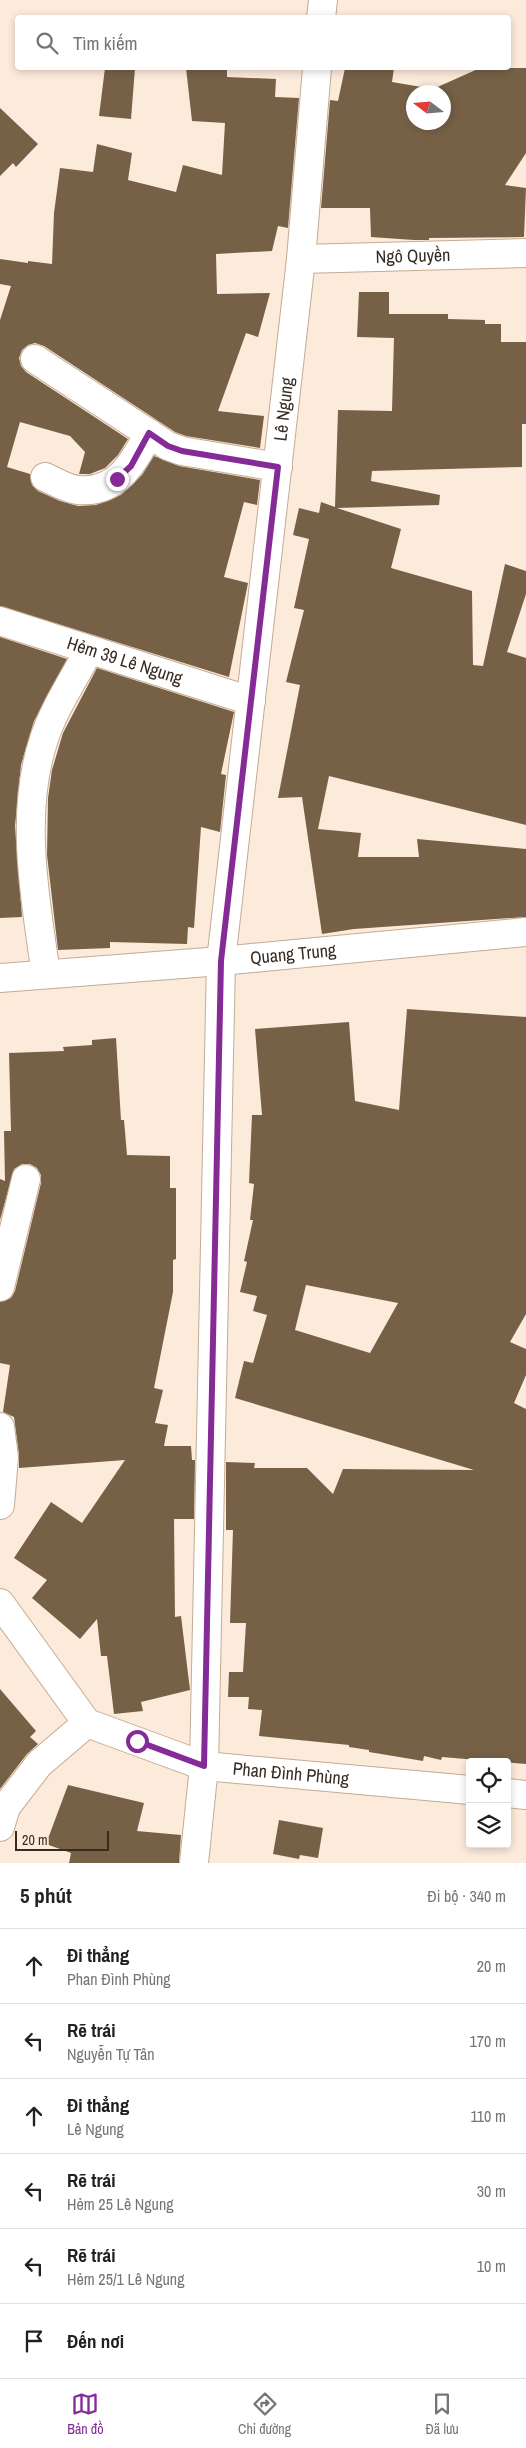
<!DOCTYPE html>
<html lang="vi">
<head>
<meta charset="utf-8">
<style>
	:root { --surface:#fff; --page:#f2f2f2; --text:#202124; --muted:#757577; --line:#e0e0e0; --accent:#852b98 }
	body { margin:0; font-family:"Archivo Narrow",sans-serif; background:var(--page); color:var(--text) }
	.controls { position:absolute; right:15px; bottom:15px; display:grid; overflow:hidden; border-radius:5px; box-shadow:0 2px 8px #0003 }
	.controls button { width:45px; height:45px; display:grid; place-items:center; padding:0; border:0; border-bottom:1px solid var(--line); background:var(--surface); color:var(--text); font:25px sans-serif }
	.compass { position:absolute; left:406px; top:85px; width:45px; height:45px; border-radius:50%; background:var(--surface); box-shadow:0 2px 8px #0003; rotate:286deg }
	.scale { position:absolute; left:15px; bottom:12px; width:94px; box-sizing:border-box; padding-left:5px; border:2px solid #372c23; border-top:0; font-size:14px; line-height:18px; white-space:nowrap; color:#372c23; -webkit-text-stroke:4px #fceadb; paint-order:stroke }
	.stop { position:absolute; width:15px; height:15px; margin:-11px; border:4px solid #852b98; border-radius:50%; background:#fff }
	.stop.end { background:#852b98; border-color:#fff; box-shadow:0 1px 5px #0008 }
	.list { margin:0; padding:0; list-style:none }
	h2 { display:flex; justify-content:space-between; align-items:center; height:65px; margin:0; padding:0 20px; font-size:21px }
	h2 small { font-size:16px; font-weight:400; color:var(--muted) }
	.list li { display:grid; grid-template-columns:32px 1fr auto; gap:15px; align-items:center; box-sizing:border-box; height:75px; padding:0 20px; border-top:1px solid var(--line) }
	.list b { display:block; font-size:19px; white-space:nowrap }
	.list p { margin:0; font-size:16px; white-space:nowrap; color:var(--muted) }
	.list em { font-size:16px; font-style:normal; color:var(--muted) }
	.icon { flex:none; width:28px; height:28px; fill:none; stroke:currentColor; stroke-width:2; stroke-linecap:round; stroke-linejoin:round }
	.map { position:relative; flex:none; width:526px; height:1863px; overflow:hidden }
	.search { position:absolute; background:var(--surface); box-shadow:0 2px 8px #0003; left:15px; right:15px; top:15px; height:55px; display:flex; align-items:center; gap:12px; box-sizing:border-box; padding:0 18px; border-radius:5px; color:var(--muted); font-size:19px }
	.sheet { height:515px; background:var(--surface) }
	nav { display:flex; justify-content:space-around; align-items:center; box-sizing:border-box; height:70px; border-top:1px solid var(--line); background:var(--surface); font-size:14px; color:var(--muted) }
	nav a { display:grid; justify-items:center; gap:2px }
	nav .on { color:var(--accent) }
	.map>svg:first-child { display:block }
	.building { fill:#766147; fill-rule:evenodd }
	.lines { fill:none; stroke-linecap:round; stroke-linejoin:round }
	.minor-casing { stroke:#c6ab92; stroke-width:30 }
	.major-casing { stroke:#c6ab92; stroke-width:30 }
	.minor { stroke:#fff; stroke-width:28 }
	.major { stroke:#fff; stroke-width:28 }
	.route { stroke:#852b98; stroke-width:6 }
	.labels { text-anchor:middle; stroke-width:5; stroke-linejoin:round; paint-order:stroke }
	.street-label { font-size:18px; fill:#372c23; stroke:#fceadb }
</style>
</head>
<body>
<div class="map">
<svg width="526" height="1863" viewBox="0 0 526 1863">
	<rect width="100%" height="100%" fill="#fceadb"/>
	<path class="building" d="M105,68h30l-4,51 -32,-3z
		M186,68h41v9l49,2 -1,18 24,1 -11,130 -10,-2 -6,25 -56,3 1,40 53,-1 -12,44 -12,-4 -28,78 46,5 -4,32 -74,-12 -11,-4 -131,-86 -9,-3 -7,2 -6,5 -3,8 2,8 5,6 102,67 -10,16 -13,13 -15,6h-11l6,-22 -15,-16 -50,-14 -13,45 23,7 2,11 6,6 22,10 18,5 18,-1 25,-10 21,-20 12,-19 25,10 81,14 -3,25 -13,-3 -20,75 24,6 -19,94 -229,-71v-286l11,-34 -11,-2v-25l28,4v-2l24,3 2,-51 6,-45 33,4 4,-28 35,9 -4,27 48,12 7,-27 39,10 3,-52 -33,-2z
		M345,68h49l-2,14 41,7 47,-21h46v85l-21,32 21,3 -2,49 -95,1v2h-15l-43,-3 -1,-29h-49l9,-108 8,1zM414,92h30v30h-30z
		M0,108l38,36 -22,23 -3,-4 -13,13z
		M359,292h30v22h59v5l37,1v4h16v18h25v82h-4v43l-150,4 -1,10 69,14 -1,10 -102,3 64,21 -10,39 81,23 1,74 10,1 22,-102 21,7v23l-19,58 19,6v167l-197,-49 -11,53 43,4 -3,24h61l-2,-18 109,10v68l-172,12 -32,5 -20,-137 -24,1 22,-113 -14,-3 18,-72 -10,-2 15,-69 -16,-4 6,-27 20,5 2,-11 14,5 3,-97 54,1 2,-73 -37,-1z
		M0,637l67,22 -33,62 -13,44 -6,61 7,91 -22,1z
		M97,668l137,44 -13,62 5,1 -6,57 -19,-5 -7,101 -6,-1 -1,17 -77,-2v6l-52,2 -11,-95 1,-57 4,-28 11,-37z
		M407,1009l119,8v297l-16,28 16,7v26l-12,28 12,6v355l-84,-7 -1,3 -17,-4 -1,5 -54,-9v-2l-20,-3v-2l-90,-9 3,-26 -14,-1 1,-12h-21l1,-25h14l3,-49h-16l3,-93h-7v-68l29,1 -1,5h53l26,26 10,-25 131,1 -239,-72 9,-37 9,2 14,-48 -14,-4 4,-15 -17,-4 7,-30 -3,-1 9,-41h-3l4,-36 -5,-1 3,-68h10l-7,-86 94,-7 6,79 44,9zM306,1285l92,18 -28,50 -75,-23z
		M116,1038l5,82h3l3,35 43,1v32h6v71l-3,1v32l-19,96 9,2 -8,33 13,2 -4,21h27l1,14h3l-1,59h-20l1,98 6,-1 9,74 -49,12 2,9 -29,3 -7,-58h-6l-4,-37 -17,20 -48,-41 15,-18 -33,-22 37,-56 31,21 43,-63 -106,8v-13l-5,-38 -11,-5 7,-47 -10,-2v-61l11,-4 4,-7 26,-108v-8l-4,-7 -7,-4h-8l-8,5 -14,51v-41l5,2 -1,-50h7l-2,-78 55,-2 -1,-4 29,-2v-5z
		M0,1689l36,42 -6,6 8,7 -11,10 -27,35z
		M68,1785l76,18 -7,28 44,4 -2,28h-110l2,-10 -25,-9z
		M279,1820l44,8 -5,30 -18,-3 -1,4 -26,-5z"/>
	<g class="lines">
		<g class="minor-casing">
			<g id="minor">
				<path d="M321,18l2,-18"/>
				<path id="s1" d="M301,259l225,-6"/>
				<path d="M35,359l133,87 14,5 96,16"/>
				<path d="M45,477c11,5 22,12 33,13 39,4 56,-28 71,-57"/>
				<path id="s2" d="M0,621l251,80"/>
				<path d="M46,974c-11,-75 -27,-161 -2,-235 10,-31 30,-60 45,-89"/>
				<path d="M0,1287l26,-108"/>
				<path d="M0,1427l4,30 -4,48"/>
				<path id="s3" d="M0,1603l87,120 117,43 266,24"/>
				<path d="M507,1793l19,2"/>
				<path d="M0,1827l6,-20 33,-43 48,-41"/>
				<path id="s4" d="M194,1863l10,-97 17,-805 80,-702 16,-191"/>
			</g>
		</g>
		<g class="major-casing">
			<g id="major">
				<path id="s5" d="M0,978l221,-17 305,-29"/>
			</g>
		</g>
		<use href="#minor" class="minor"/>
		<use href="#major" class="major"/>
	</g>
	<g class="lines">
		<path class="route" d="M117,479l14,-13 18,-33 19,13 14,5 96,16 -57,494 -17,805 -67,-25"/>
	</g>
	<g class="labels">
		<g class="street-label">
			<text dy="6" stroke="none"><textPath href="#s1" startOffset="112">Ngô Quyền</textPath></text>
			<text dy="6" stroke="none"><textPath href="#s4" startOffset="1458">Lê Ngung</textPath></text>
			<text dy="6" stroke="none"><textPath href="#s2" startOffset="131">Hẻm 39 Lê Ngung</textPath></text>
			<text dy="6" stroke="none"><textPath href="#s5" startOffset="294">Quang Trung</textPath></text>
			<text dy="6" stroke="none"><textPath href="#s3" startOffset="360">Phan Đình Phùng</textPath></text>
		</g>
	</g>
</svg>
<div class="controls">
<button><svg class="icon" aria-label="locate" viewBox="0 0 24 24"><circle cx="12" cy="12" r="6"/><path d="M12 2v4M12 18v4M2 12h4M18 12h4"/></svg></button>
<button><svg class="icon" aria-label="layers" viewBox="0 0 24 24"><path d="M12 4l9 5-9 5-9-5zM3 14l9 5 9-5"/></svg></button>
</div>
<svg class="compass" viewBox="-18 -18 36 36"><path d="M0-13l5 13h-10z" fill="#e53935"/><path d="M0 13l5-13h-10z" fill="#757577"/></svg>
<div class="scale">20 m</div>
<div class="stop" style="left:137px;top:1741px"></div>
<div class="stop end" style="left:117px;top:479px"></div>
<div class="search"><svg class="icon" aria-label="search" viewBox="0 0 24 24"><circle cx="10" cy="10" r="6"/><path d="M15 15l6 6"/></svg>Tìm kiếm</div>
</div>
<section class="sheet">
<h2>5 phút<small>Đi bộ · 340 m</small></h2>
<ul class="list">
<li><svg class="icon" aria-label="ahead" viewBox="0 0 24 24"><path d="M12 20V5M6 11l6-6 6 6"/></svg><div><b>Đi thẳng</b><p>Phan Đình Phùng</p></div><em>20 m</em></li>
<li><svg class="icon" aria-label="left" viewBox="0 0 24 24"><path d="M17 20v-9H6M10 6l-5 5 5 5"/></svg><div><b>Rẽ trái</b><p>Nguyễn Tự Tân</p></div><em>170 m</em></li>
<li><svg class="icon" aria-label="ahead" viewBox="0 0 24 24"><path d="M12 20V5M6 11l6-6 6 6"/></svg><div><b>Đi thẳng</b><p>Lê Ngung</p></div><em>110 m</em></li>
<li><svg class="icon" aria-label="left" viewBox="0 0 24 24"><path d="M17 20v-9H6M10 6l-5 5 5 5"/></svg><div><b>Rẽ trái</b><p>Hẻm 25 Lê Ngung</p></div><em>30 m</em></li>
<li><svg class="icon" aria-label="left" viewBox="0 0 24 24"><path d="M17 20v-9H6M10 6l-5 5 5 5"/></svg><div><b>Rẽ trái</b><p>Hẻm 25/1 Lê Ngung</p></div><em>10 m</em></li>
<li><svg class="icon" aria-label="arrive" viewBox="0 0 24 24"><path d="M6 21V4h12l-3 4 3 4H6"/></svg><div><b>Đến nơi</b></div></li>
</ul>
</section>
<nav>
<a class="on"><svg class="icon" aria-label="map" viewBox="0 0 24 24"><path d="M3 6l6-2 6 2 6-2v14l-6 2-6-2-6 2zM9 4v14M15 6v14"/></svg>Bản đồ</a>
<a><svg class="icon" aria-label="directions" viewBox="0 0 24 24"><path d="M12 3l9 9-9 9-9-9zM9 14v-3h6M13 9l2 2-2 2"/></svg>Chỉ đường</a>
<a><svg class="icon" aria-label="saved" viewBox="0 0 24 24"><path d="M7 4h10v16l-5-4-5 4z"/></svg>Đã lưu</a>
</nav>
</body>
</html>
